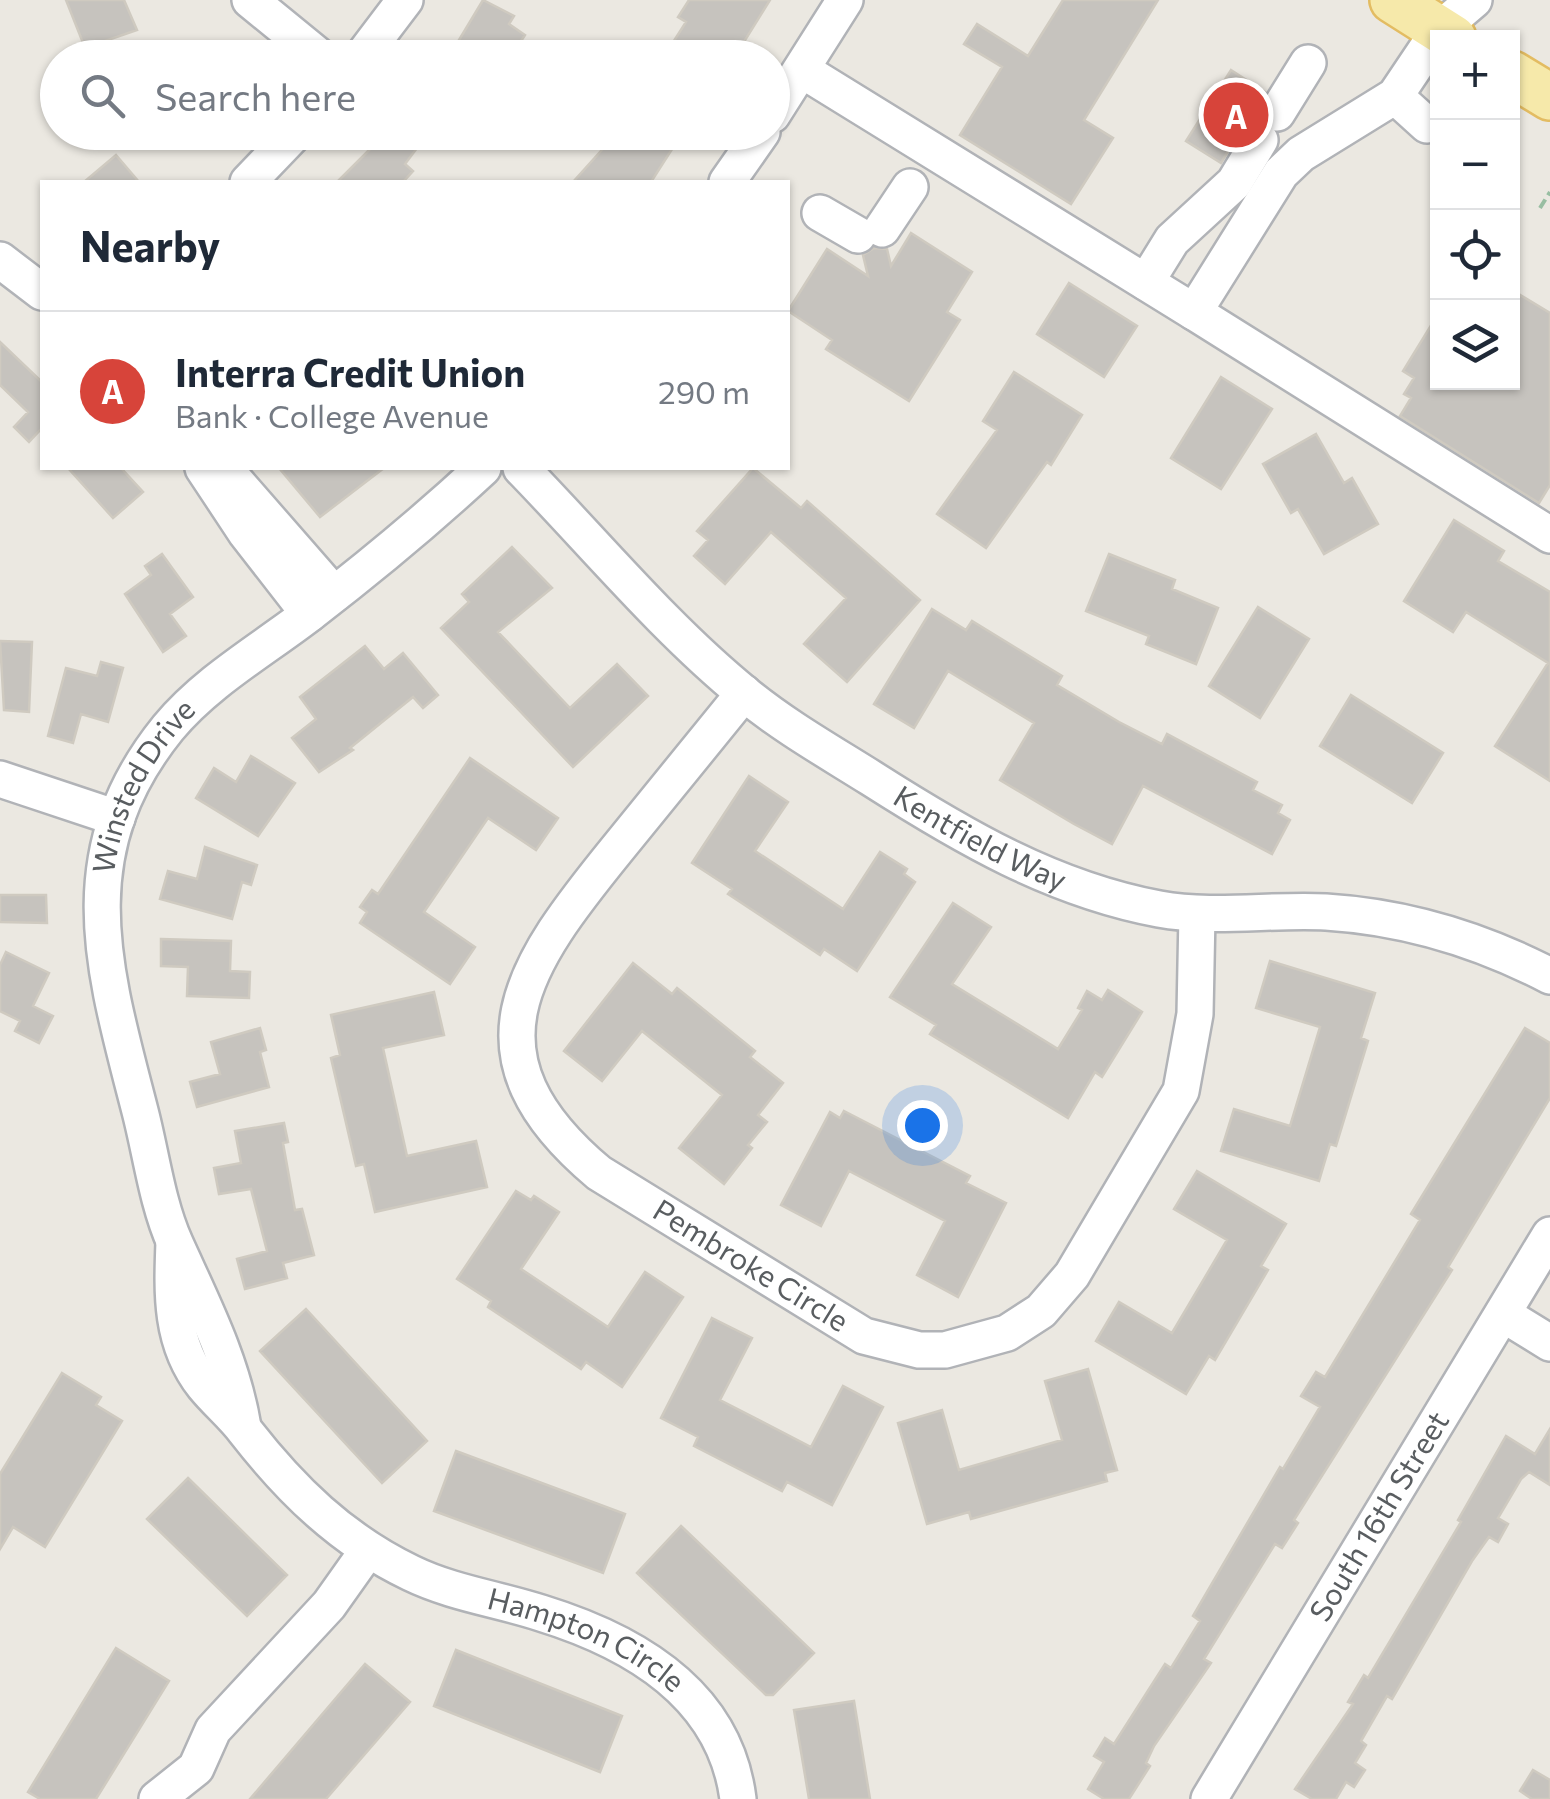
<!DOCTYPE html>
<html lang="en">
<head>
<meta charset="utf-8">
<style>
	:root { --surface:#fff; --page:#f6f6f7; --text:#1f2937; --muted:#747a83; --line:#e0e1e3; --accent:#d7443a }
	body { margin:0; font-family:Commissioner,sans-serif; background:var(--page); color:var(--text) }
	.controls { position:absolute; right:30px; top:30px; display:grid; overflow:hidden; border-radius:0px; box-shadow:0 2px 8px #0004 }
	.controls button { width:90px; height:90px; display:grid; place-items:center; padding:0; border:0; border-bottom:2px solid var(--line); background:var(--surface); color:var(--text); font:50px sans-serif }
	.you { position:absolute; left:922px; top:1125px; width:35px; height:35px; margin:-25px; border:8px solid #fff; border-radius:50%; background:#1a73e8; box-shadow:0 0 0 15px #1a73e833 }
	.badge { display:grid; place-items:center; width:65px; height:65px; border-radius:50%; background:var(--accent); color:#fff; font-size:32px; font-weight:700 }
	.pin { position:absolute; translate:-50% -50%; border:5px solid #fff; box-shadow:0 2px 10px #0006 }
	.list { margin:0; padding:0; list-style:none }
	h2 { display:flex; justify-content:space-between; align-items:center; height:130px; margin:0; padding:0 40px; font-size:42px }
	h2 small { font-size:32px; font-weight:400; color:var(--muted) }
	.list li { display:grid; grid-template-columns:65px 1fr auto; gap:30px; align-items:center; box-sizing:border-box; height:160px; padding:0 40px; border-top:2px solid var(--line) }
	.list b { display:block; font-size:38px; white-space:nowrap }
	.list p { margin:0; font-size:32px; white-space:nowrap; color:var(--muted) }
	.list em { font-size:32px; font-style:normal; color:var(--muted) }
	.icon { flex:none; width:55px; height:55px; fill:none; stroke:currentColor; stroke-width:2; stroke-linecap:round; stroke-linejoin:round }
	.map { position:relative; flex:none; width:1550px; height:1799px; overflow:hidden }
	.search { position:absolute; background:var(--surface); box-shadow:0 2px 8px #0004; left:40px; top:40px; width:750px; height:110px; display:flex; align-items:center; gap:25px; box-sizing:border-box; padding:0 35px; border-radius:55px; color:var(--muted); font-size:38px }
	.panel { position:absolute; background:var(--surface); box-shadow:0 2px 8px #0004; left:40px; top:180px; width:750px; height:290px; border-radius:0px }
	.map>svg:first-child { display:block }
	.building { fill:#c6c3be; stroke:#cfcac0; stroke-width:2.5 }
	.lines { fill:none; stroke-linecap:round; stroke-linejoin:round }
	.minor-casing { stroke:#b1b3b7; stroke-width:40 }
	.major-casing { stroke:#e3bc62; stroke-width:50 }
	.path { stroke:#98bea2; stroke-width:4; stroke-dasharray:10 5; stroke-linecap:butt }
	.minor { stroke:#fff; stroke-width:35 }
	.major { stroke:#f6e9aa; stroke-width:45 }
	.labels { text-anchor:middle; stroke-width:9; stroke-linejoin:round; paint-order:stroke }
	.street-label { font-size:30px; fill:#595d60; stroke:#fff }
</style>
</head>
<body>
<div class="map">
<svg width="1550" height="1799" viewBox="0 0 1550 1799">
	<rect width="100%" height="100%" fill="#ebe8e1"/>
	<path class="building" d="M66,0h58l13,30 -52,18z
		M483,0l31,16 -5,8 16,11 -15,23h-36l-18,-13z
		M689,0h81l-36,58h-71l23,-36 -8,-5z
		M1063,0h95l-74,120 29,18 -42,66 -111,-69 42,-68 -38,-23 13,-20 51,32z
		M1231,70l34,22 -8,27 -15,9 -21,35 -35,-22z
		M387,132h42l-24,32 8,7 -10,11h-66z
		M618,132h65l-32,50h-78z
		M116,155l23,27h-55z
		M911,233l61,39 -25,40 13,8 -51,81 -83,-52 6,-9 -44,-29 39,-62 41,27 -5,-21 11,-7 13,1 4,17z
		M1069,283l68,43 -33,51 -67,-43z
		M1512,290l38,23v172l-11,18 -139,-87 11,-18 -7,-4 10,-16 -11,-7 35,-57v68h74z
		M0,342l42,40v46l-13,14 -15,-15 14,-15 -28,-27z
		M1014,372l68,43 -31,50 -4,-3 -61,86 -49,-34 60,-84 -14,-9z
		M1221,377l51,32 -51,80 -50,-31z
		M1316,434l28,49 8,-5 26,46 -54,30 -26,-45 -7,4 -28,-49z
		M68,468h53l22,24 -30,26z
		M279,468h105l-64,49z
		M753,468l48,40 6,-7 113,99 -73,82 -43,-38 42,-46 -75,-66 -46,52 -31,-28 14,-16 -11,-9z
		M1454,520l50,31 -6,10 52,31v189l-55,-35 53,-83 -82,-51 -13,20 -49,-31z
		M512,547l40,41 -54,44 72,76 47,-44 31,32 -75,71 -132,-139 28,-26 -7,-8z
		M162,554l31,43 -23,17 16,22 -23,16 -38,-58 26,-19 -6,-9z
		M1109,554l66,26 -3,9 46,19 -22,56 -50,-20 3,-8 -63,-25z
		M1258,607l51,32 -49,79 -51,-32z
		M932,609l34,21 6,-9 90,55 -5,9 62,37 43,22 5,-10 90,48 -4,8 29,15 -4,8 12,7 -18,34 -129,-68 -31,58 -38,-20 -74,-44 34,-57 -86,-52 -34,57 -40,-24z
		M0,641l32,1 -3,70 -25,-2z
		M365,646l19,23 19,-16 35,42 -15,13 -10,-11 -63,51 3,2 -34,22 -27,-34 24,-19 -16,-22z
		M101,662l22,6 -15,54 -27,-8 -8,29 -25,-7 18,-68 31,8z
		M1351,695l92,58 -31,50 -92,-57z
		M251,756l44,27 -37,53 -62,-38 18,-30 22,14z
		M470,758l88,60 -22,32 -48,-32 -64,94 51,35 -25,37 -90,-61 7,-11 -7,-5 12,-17 6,4z
		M749,776l39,26 -33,49 88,58 37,-57 27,17 -3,5 11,8 -58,89 -33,-22 -4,6 -92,-61 4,-5 -40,-26z
		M205,847l52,18 -6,20 -9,-3 -10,37 -72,-20 8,-28 29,8z
		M0,895h46l1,28 -47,-1z
		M953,903l38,24 -39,57 106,65 24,-39 -4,-2 9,-17 15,9 6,-10 34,22 -40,65 -7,-5 -27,46 -138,-84 6,-9 -46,-28z
		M161,939l70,2 -1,30 20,1 -1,26 -62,-2 1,-29 -27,-1z
		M6,952l43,21 -16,33 20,10 -14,27 -24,-12 5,-10 -20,-10v-46z
		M1270,961l105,32 -14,45 7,3 -32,105 -6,-2 -11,37 -98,-30 13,-42 56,17 30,-99 -64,-19z
		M633,963l39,31 5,-6 78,63 -5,6 33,26 -25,32 9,7 -19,23 4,3 -28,36 -45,-36 43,-53 -80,-64 -40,50 -38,-30z
		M434,992l10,43 -61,13 24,108 69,-15 11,46 -112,25 -11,-48 -8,2 -25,-108 9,-3 -9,-40z
		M260,1028l6,22 -6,2 9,35 -72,20 -7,-25 30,-8 -9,-32z
		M1525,1028l25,15v55l-102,169 4,3 -158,250 4,3 -16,25 -7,-4 -71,115 7,4 -57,83 -8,17 4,3 -21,33h-25l-16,-10 16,-27 -10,-6 11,-18 9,6 51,-80 6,4 29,-47 -7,-5 87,-149 3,2 37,-62 -19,-11 15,-24 9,5 95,-157 -9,-6z
		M844,1111l126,65 -4,7 40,20 -48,94 -41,-22 28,-54 -96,-50 -28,55 -40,-21 49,-93 10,6z
		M284,1123l4,19 -5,1 12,67 7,-1 12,46 -31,8 4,15 -42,11 -8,-30 30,-8 -16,-62 -32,5 -5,-26 27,-5 -6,-32z
		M1197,1171l89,53 -25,42 7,4 -53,90 -6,-4 -23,38 -90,-53 23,-39 53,31 55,-93 -53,-31z
		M516,1191l15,9 3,-4 25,16 -38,57 87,58 37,-55 38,25 -61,90 -36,-25 -5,7 -93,-62 3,-6 -34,-22z
		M306,1309l121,132 -45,42 -122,-132z
		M712,1318l40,20 -32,62 91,47 32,-61 40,21 -51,98 -45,-23 -5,9 -88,-45 4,-9 -37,-19z
		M1088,1369l29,101 -12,3 2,8 -136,38 -2,-7 -42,12 -29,-101 44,-13 17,60 103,-30 -17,-59z
		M62,1373l39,24 -5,8 26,16 -77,126 -32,-20 -13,22v-75z
		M1550,1429v56l-21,-13 -8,7 -23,39 10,6 -10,18 -9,-5 -17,24 -80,138 -5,-3 -26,45 5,4 -11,18 10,7 -11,17 -8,-5 -10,17h-24l-17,-10 58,-85 -5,-2 16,-27 4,3 93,-156 -3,-2 48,-84 29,18z
		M456,1451l169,63 -22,59 -169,-62z
		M188,1478l99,97 -40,41 -100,-97z
		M681,1526l133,127 -41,42h-7l-129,-122z
		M116,1648l53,33 -73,118h-56l-12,-7z
		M456,1650l166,66 -22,56 -166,-66z
		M365,1664l45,38 -84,97h-76z
		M854,1701l16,98h-61l-15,-89z
		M1533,1770l17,10v19h-18l-12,-8z"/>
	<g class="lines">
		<g class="minor-casing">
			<g id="minor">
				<path d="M250,0l71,58"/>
				<path d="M361,58l44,-58"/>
				<path d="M802,70l392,242 87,-139 20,-19 94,-58 45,-67 34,-29"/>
				<path d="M1395,96l32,29"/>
				<path d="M1277,113l31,-50"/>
				<path d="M772,115l73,-115"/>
				<path d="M248,182l48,-50"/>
				<path d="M727,182l35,-50"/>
				<path d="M820,213l38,22"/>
				<path d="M882,229l28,-42"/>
				<path d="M0,260l42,32"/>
				<path d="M1146,282l26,-42 62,-57 26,-43"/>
				<path d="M1194,312l356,223"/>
				<path d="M203,468l43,65 63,81"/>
				<path d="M224,468l110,126"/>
				<path id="s1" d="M521,468c72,74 144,161 224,226 39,32 83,57 126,84 91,58 181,111 288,131 55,10 111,0 167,3 79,5 153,27 224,64"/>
				<path id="s2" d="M744,693c-42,52 -84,104 -126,155 -95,117 -161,206 -19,325l265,163 55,14h26l62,-17 34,-22 31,-36 109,-184 14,-77 2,-100"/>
				<path d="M0,779l117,39"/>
				<path id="s3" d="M174,1242c-2,52 -4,101 30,144 13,16 29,29 41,45 46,59 97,109 166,142 41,20 87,26 130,40 94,29 184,82 197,186"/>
				<path d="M1503,1314l47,29"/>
				<path id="s4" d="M243,1427c-11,-67 -41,-124 -68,-184 -18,-40 -24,-90 -35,-132 -36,-140 -74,-257 28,-383 38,-46 94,-78 141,-114 60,-46 119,-95 174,-146"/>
				<path d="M157,1799l39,-31 17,-38 116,-125 39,-55"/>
				<path id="s5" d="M1209,1799l341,-564"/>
			</g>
		</g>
		<g class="major-casing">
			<path id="major" d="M1393,0l60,38
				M1512,74l38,23"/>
		</g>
		<path class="path" d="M1540,208l10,-16"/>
		<use href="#minor" class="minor"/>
		<use href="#major" class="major"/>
	</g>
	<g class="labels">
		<g class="street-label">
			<text dy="10" stroke="none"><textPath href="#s4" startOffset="672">Winsted Drive</textPath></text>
			<text dy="10" stroke="none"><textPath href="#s1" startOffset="595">Kentfield Way</textPath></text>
			<text dy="10" stroke="none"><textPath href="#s2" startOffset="760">Pembroke Circle</textPath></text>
			<text dy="10" stroke="none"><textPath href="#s5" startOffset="330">South 16th Street</textPath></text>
			<text dy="10" stroke="none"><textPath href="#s3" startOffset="620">Hampton Circle</textPath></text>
		</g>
	</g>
</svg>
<div class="controls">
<button>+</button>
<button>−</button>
<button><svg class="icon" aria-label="locate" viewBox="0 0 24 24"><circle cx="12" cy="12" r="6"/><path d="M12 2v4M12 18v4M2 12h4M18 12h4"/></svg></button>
<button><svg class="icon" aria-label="layers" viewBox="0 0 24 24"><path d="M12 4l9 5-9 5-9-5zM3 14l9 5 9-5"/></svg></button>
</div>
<div class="you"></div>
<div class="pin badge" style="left:1236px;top:115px">A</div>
<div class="search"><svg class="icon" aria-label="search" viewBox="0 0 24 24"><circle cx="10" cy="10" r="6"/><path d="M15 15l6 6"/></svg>Search here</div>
<section class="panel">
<h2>Nearby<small></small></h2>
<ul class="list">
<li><span class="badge">A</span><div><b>Interra Credit Union</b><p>Bank · College Avenue</p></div><em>290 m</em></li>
</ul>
</section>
</div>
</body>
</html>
